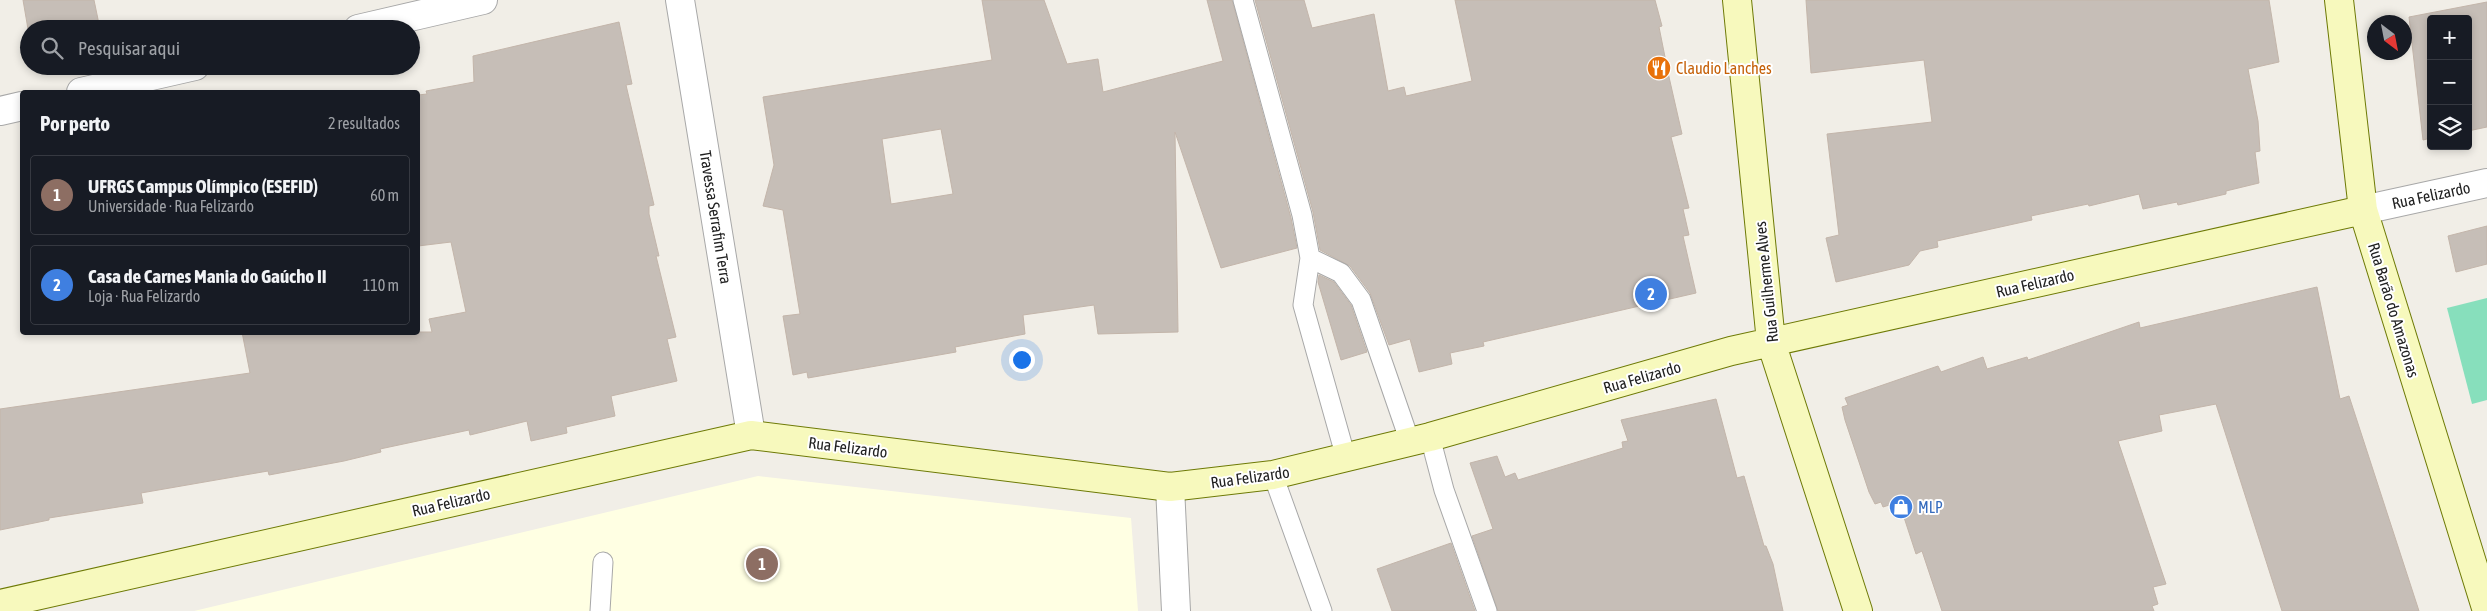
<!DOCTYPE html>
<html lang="pt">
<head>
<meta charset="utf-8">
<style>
	:root { --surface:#171b24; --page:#242831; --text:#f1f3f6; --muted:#9ea1a6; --line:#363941; --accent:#0f766e }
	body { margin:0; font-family:"Asap Condensed",sans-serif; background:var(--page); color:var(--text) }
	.controls { position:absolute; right:15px; top:15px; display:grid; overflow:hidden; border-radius:5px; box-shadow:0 2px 8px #0003 }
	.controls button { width:45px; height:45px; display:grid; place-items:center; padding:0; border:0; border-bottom:1px solid var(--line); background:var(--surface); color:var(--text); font:25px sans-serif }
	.compass { position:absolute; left:2367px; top:15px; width:45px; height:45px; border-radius:50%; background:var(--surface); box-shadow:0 2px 8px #0003; rotate:148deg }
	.you { position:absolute; left:1021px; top:359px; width:18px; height:18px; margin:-12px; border:4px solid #fff; border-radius:50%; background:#1a73e8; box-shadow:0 0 0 8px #1a73e833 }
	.badge { display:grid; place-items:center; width:32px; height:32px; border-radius:50%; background:var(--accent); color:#fff; font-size:16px; font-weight:700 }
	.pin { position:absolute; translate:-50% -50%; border:2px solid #fff; box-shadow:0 1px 5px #0006 }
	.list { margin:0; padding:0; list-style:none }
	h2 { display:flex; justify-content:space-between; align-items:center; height:65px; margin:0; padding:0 20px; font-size:21px }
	h2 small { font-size:16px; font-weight:400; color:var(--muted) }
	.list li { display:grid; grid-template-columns:32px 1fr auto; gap:15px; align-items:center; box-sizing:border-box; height:80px; margin:0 10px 10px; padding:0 10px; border:1px solid var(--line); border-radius:5px }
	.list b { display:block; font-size:19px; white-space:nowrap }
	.list p { margin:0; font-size:16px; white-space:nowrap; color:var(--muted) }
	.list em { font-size:16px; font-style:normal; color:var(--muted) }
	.icon { flex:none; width:28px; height:28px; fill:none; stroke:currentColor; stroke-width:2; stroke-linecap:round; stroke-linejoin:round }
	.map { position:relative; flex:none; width:2487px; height:611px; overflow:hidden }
	.search { position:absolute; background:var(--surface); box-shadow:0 2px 8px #0003; left:20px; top:20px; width:400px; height:55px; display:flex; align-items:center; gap:12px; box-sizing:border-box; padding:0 18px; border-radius:28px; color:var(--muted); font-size:19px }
	.panel { position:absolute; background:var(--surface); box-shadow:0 2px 8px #0003; left:20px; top:90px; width:400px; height:245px; border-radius:5px }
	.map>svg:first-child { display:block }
	.education { fill:#ffffe3 }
	.pitch { fill:#87dfbc }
	.building { fill:#c6beb7; stroke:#c3b5aa; fill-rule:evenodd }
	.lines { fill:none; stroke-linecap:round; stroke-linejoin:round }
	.lane-casing { stroke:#a8a8a8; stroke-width:21 }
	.street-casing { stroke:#a8a8a8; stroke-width:30 }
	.secondary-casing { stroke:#6e7a06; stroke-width:30 }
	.lane { stroke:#fff; stroke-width:19 }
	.street { stroke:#fff; stroke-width:28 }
	.secondary { stroke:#f7f9bd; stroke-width:28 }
	.labels { text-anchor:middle; stroke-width:4; stroke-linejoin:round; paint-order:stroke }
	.food-label { font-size:16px; fill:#c56008; stroke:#fff; text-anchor:start }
	.street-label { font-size:16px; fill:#212121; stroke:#fff }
	.shop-label { font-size:16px; fill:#366cbe; stroke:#fff; text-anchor:start }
</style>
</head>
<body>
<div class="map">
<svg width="2487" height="611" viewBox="0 0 2487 611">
	<rect width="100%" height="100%" fill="#f1eee7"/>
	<path class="education" d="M758,476l373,42 7,93h-944z"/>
	<path class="pitch" d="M2487,298v102l-15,4 -25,-96z"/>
	<path class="building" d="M23,0h71l6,29h-72z
		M982,0h62l23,64 31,-5 5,33 120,-31 -16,-61h25l59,218 6,30 -76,20 -46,-136 3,200 -80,2 -4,-29 -71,10 2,19 -70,13 1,5 -148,26 -1,-6 -14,3 -10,-59 17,-2 -17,-104 -20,-4 11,-41 -11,-68 229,-37zM941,129l12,65 -62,10 -9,-65z
		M1255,0h49l8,28 62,-14 14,77 16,-4 2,9 66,-15 -17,-81h200l7,26 -3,1 10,50 13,57 -11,3 18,71 -6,1 6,26 -6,1 13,57 -213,49 1,4 -34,7 2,11 -33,8 -9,-33 -21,6 -19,-52 -20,-27 -30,-16 -7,-38z
		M1806,0h463l10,62 -31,7 10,52 2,30 -5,1 4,31 -33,8v3l-48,11 -1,-3 -34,7 -4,-15 -50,12 -1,-2 -57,12 1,4 -95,21 1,6 -18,4 -11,14 -73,17 -10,-44 13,-3 -12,-101 105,-12 -8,-62 -113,13z
		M2487,2v125l-19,4v-112h-37v119l-8,2 -14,-123z
		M619,22l13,62 -6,1 28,120 -5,1v8l10,42h-3l20,81 -9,2 10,42 -66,15 4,20 -49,11 1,6 -36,8 -4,-20 -57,14 -1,-5 -89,19 1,3 -37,9 -75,14 -1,-4 -127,22 2,10 -94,15v2l-49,10v-121l250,-36 -8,-41h190l-3,-13 37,-7 -15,-70 -33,4v-151l9,-1 -1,-3 48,-9 -1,-26z
		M2487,226v38l-31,8 -8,-36z
		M1319,275l15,7 17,23 16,47 -26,8 -23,-78z
		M2317,287l23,112 9,-3 70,215h-137l-66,-207 -57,11 3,16 -44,10 48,143 -13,3 5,17 -6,2 2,5h-212l-20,-60 -6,3 -17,-52 -16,5 -2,-5 -6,2 -6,-12 -24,-72 -3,-13 6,-2 -3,-7 93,-32 3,6 42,-15 4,12 40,-12 1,3 111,-38 1,6z
		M1716,399l21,79 7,-2 20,70h2l7,18 10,47h-285l-26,-75 21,-7 -23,-66 27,-7 8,21 10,-4 3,7 105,-32 -1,-6 6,-1 -7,-21z
		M1451,543l24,68h-83l-15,-42z"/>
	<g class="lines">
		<g class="lane-casing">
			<path id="lane" d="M1243,0l59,215 8,43 -7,47 43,153
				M1310,258l31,15 20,27 49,142
				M1430,437l14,53 43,121
				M1273,475l49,136
				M600,611l3,-49"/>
		</g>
		<g class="street-casing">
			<path id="street" d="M680,0l71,435
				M358,29l125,-29
				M81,92l114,-26
				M0,111l22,-5
				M2363,210l124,-27
				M1170,487l6,124"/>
		</g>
		<g class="secondary-casing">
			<path id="secondary" d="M1737,0l34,342 87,269
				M2339,0l24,210 124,401
				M0,604l751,-169 419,52 103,-12 157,-38 301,-86 632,-141"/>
		</g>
		<use href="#lane" class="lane"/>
		<use href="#street" class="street"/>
		<use href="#secondary" class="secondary"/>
	</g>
	<defs>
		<g id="restaurant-disc" transform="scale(1.25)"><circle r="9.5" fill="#e8710a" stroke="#fff"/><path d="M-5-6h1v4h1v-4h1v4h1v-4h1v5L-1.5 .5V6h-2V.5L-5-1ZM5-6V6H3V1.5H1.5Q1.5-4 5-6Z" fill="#fff"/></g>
		<g id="shop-disc" transform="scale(1.25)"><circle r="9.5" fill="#3f7fe0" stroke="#fff"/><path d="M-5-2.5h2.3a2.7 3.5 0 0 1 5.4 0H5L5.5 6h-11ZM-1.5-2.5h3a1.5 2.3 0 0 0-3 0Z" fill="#fff"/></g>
	</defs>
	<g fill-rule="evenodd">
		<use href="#restaurant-disc" x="1659" y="68"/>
		<use href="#shop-disc" x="1901" y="507"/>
	</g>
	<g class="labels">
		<g class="food-label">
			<text x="1676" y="74">Claudio Lanches</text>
		</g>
		<g class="street-label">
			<text transform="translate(2431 195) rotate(-12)" y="6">Rua Felizardo</text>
			<text transform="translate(716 217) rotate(81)" y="6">Travessa Serrafim Terra</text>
			<text transform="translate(1766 282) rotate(-96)" y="6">Rua Guilherme Alves</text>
			<text transform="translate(2035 283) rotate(-13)" y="6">Rua Felizardo</text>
			<text transform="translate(2394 310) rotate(73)" y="6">Rua Barão do Amazonas</text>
			<text transform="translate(1642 377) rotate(-16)" y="6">Rua Felizardo</text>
			<text transform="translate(848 447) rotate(7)" y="6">Rua Felizardo</text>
			<text transform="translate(1250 477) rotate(-8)" y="6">Rua Felizardo</text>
			<text transform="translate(451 502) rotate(-13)" y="6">Rua Felizardo</text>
		</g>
		<g class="shop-label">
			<text x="1918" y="513">MLP</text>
		</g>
	</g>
</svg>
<div class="controls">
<button>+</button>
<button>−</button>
<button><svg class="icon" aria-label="layers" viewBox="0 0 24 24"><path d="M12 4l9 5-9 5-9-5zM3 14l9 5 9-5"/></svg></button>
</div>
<svg class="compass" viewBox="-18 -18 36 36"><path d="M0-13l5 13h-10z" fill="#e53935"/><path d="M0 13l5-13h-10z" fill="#9ea1a6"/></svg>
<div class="you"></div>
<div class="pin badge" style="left:762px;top:564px;background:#8d6e63">1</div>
<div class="pin badge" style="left:1651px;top:294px;background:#3f7fe0">2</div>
<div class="search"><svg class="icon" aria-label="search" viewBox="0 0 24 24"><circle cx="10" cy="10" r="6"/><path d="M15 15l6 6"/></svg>Pesquisar aqui</div>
<section class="panel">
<h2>Por perto<small>2 resultados</small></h2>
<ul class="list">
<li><span class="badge" style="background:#8d6e63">1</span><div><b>UFRGS Campus Olímpico (ESEFID)</b><p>Universidade · Rua Felizardo</p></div><em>60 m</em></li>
<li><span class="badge" style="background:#3f7fe0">2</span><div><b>Casa de Carnes Mania do Gaúcho II</b><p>Loja · Rua Felizardo</p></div><em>110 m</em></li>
</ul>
</section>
</div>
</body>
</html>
